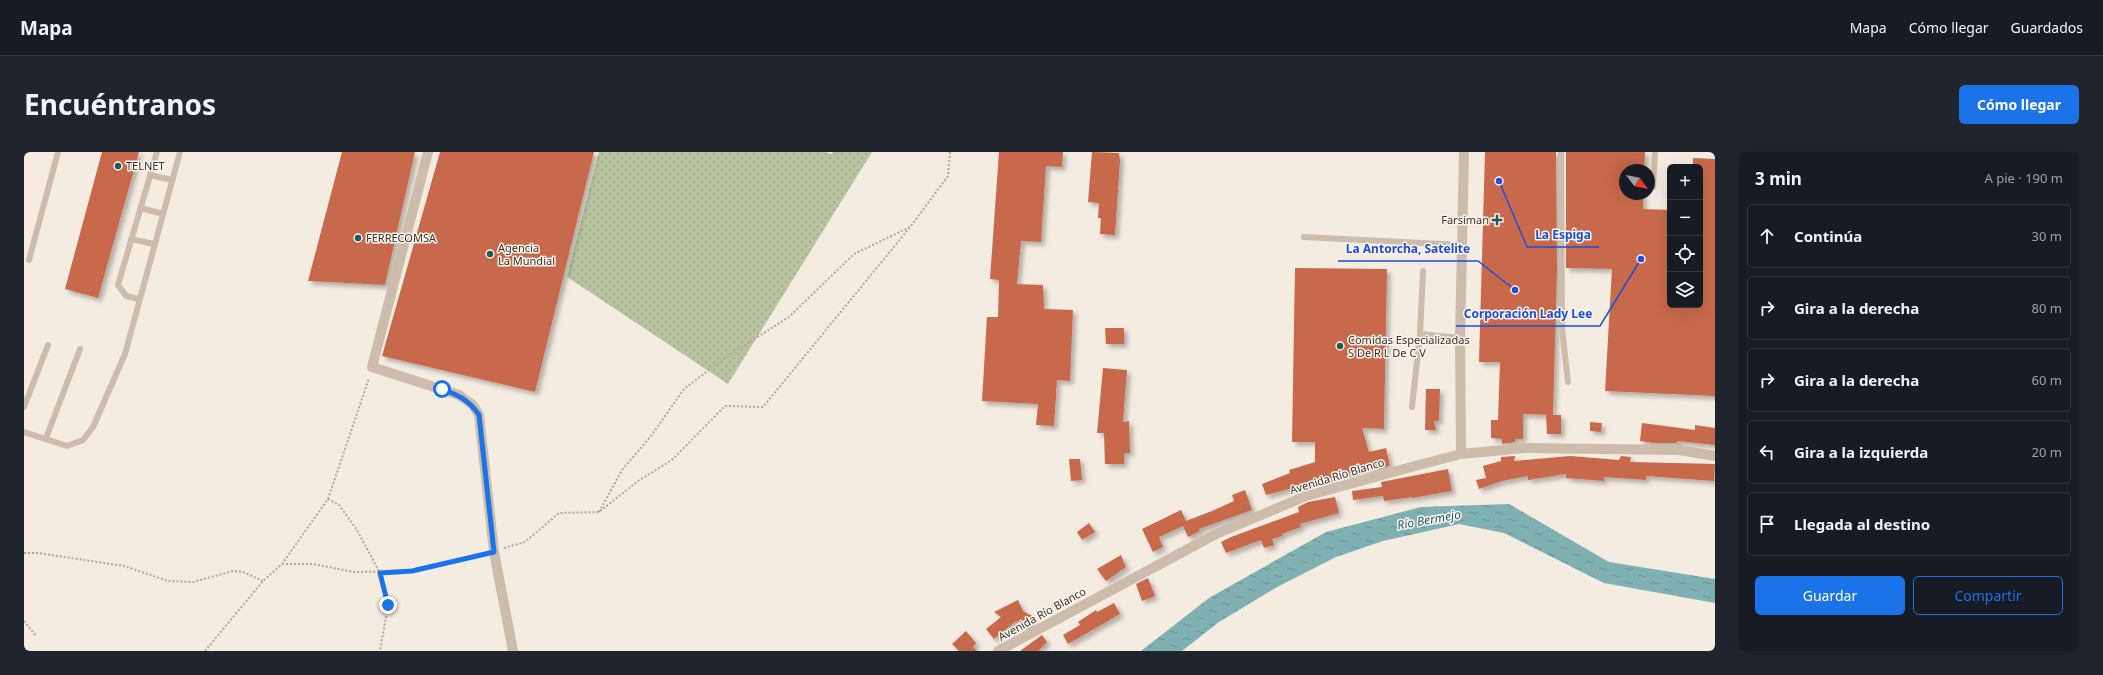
<!DOCTYPE html>
<html lang="es">
<head>
<meta charset="utf-8">
<style>
	:root { --surface:#171b24; --page:#20242c; --text:#f1f3f6; --muted:#9ea1a6; --line:#363941; --accent:#1a73e8 }
	body { margin:0; font-family:"Noto Sans",sans-serif; background:var(--page); color:var(--text) }
	.controls { position:absolute; right:12px; top:12px; display:grid; overflow:hidden; border-radius:6px; box-shadow:0 4px 16px #0002 }
	.controls button { width:36px; height:36px; display:grid; place-items:center; padding:0; border:0; border-bottom:1px solid var(--line); background:var(--surface); color:var(--text); font:20px sans-serif }
	.compass { position:absolute; left:1595px; top:12px; width:36px; height:36px; border-radius:50%; background:var(--surface); box-shadow:0 4px 16px #0002; rotate:122deg }
	.stop { position:absolute; width:12px; height:12px; margin:-9px; border:3px solid #1a73e8; border-radius:50%; background:#fff }
	.stop.end { background:#1a73e8; border-color:#fff; box-shadow:0 1px 4px #0008 }
	.list { margin:0; padding:0; list-style:none }
	h2 { display:flex; justify-content:space-between; align-items:center; height:52px; margin:0; padding:0 16px; font-size:17px }
	h2 small { font-size:13px; font-weight:400; color:var(--muted) }
	.list li { display:grid; grid-template-columns:26px 1fr auto; gap:12px; align-items:center; box-sizing:border-box; height:64px; margin:0 8px 8px; padding:0 8px; border:1px solid var(--line); border-radius:6px }
	.list b { display:block; font-size:15px; white-space:nowrap }
	.list em { font-size:13px; font-style:normal; color:var(--muted) }
	.actions { display:flex; gap:8px; padding:12px 16px }
	.actions a { flex:1; padding:9px 0; border:1px solid var(--accent); border-radius:6px; text-align:center; font-size:14px; color:var(--accent) }
	.actions .main { background:var(--accent); color:#fff }
	.icon { flex:none; width:22px; height:22px; fill:none; stroke:currentColor; stroke-width:2; stroke-linecap:round; stroke-linejoin:round }
	.map { position:relative; flex:none; width:1691px; height:499px; overflow:hidden; border-radius:6px }
	header { display:flex; align-items:center; gap:24px; box-sizing:border-box; height:56px; padding:0 20px; background:var(--surface); border-bottom:1px solid var(--line) }
	header strong { font-size:19px }
	nav { display:flex; gap:22px; margin-inline-start:auto; font-size:14px }
	.intro { display:flex; align-items:center; justify-content:space-between; box-sizing:border-box; height:96px; padding:0 24px }
	h1 { margin:0; font-size:28px }
	.button { padding:10px 18px; border-radius:6px; background:var(--accent); color:#fff; font-size:14px; font-weight:700 }
	main { display:flex; gap:24px; padding:0 24px }
	aside { flex:1; background:var(--surface); border-radius:6px; box-shadow:0 4px 16px #0002 }
	.map>svg:first-child { display:block }
	.park { fill:url(#park-dots) }
	.water { fill:url(#water-ripples) }
	.building { fill:#c8694b; filter:url(#shadow) }
	.lines { fill:none; stroke-linecap:round; stroke-linejoin:round }
	.path { stroke:#b9a596; stroke-width:2; stroke-dasharray:2 2; stroke-linecap:butt }
	.lane { stroke:#cdbbac; stroke-width:6 }
	.street { stroke:#cdbbac; stroke-width:10 }
	.route { stroke:#1a73e8; stroke-width:5 }
	.poi-dot { fill:#1f5a5e; stroke:#fbf5ee; stroke-width:1.5 }
	.labels { text-anchor:middle; stroke-width:3; stroke-linejoin:round; paint-order:stroke }
	.poi-label { font-size:11px; fill:#3b302b; stroke:#fbf5ee; text-anchor:start }
	.street-label { font-size:11px; fill:#3b302b; stroke:#fbf5ee }
	.water-label { font-size:12px; font-style:italic; fill:#1f5a5e; stroke:#fbf5ee }
	.leader { fill:none; stroke:#1d4ed8; stroke-width:1.5 }
	.callout-dot { fill:#1d4ed8; stroke:#fbf5ee; stroke-width:1.5 }
	.callout-label { font-size:12px; text-anchor:middle; font-weight:bold; fill:#1d4ed8; stroke:#fbf5ee; stroke-width:3; stroke-linejoin:round; paint-order:stroke }
</style>
</head>
<body>
<header>
<strong>Mapa</strong>
<nav><a>Mapa</a><a>Cómo llegar</a><a>Guardados</a></nav>
</header>
<div class="intro"><h1>Encuéntranos</h1><a class="button">Cómo llegar</a></div>
<main>
<div class="map">
<svg width="1691" height="499" viewBox="0 0 1691 499">
	<defs>
		<pattern id="park-dots" width="8" height="8" patternUnits="userSpaceOnUse"><rect width="8" height="8" fill="#b8c4a0"/><path d="M2 2h.1M6 6h.1" fill="none" stroke="#97a083" stroke-width="1.8" stroke-linecap="round"/></pattern>
		<pattern id="water-ripples" width="26" height="14" patternUnits="userSpaceOnUse"><rect width="26" height="14" fill="#7fb0b2"/><path d="M2 4q2-2 4 0t4 0M15 11q2-2 4 0t4 0" fill="none" stroke="#699091"/></pattern>
		<filter id="shadow"><feDropShadow dx="3.5" dy="3.5" stdDeviation="2" flood-color="#0004"/></filter>
	</defs>
	<rect width="100%" height="100%" fill="#f4ebe1"/>
	<path class="park" d="M575,0h226l7,2 1,-2h39l-144,232 -161,-107z"/>
	<path class="water" d="M1485,352l100,58 106,17v24l-111,-20 -100,-50 -45,-9 -76,17 -47,16 -59,30 -58,35 -37,29h-41l68,-53 117,-66 95,-25z"/>
	<path class="building" d="M78,0h37l-41,146 -33,-9z
		M318,0h73l-30,133 -77,-4z
		M416,0h154l-59,240 -153,-36z
		M975,0h64l-1,15 -16,-1 -5,76 -20,-1 -4,43 26,1 1,24 29,1 -3,71 -13,-1 -3,46 -18,-1 2,-21 -56,-3 5,-84h11l1,-37 -9,-1z
		M1068,0l27,1 1,8 -5,74 -15,-1 1,-16h-3l1,-15 -11,-1z
		M1461,0h71l1,119 -4,144 -30,-1v25h-8v3l-13,2v-5l-11,-1v-18h7l2,-58h-21z
		M1542,0h79l-1,18h-19v24h18v15l27,1v95h30v-138h-7v-9l22,1v237l-110,-5 7,-122 -46,-1z
		M1271,116l92,1 -3,160 -22,-1 7,24 17,-4 4,18 -27,4 -97,25 -4,-11 28,-11 -1,-3 26,-8v-20h-23z
		M1081,176h19v16h-18z
		M1079,216l24,2 -4,52 6,-1 1,32h-6v11h-19l-1,-31h-7z
		M1402,237h14l-1,32h-5l2,9h-11z
		M1522,263h15v19h-14z
		M1566,270l12,1 -1,9 -11,-1z
		M1618,271l53,7v-5l20,3v17l-38,-4v2h-23l-14,-2z
		M1491,304l-1,5 56,-5 49,4 2,-4 10,1 -1,5 85,2 -1,17 -68,-5v4l-42,-3v4l-38,-3v-4l-38,6v-4l-26,5 -23,8 -3,-9 10,-2 -3,-12 18,-5v-4z
		M1045,307h11l2,21 -11,1z
		M1424,317l4,22 -40,7v-1l-28,4 -1,-5 -30,4 -1,-9 30,-4 -1,-5z
		M1221,338l7,20 -53,19 1,2 -12,6 -5,-11 -24,11 4,10 -10,5 -11,-23 39,-19 5,11 26,-10 22,-10 -2,-6z
		M1311,345l4,16 -39,11 1,3 -19,7v2l-10,3 2,6 -10,3 -3,-8 -35,13 -5,-11 10,-5 68,-25 -1,-5 10,-5z
		M1065,371l6,9 -13,8 -5,-8z
		M1097,403l5,12 -20,14 -9,-12z
		M1124,426l7,18 -13,5 -6,-17z
		M994,448l5,11 11,6 -6,11 -12,-7 -22,18 -8,-10 15,-12 -7,-5z
		M1090,451l6,11 -52,30 -5,-9 17,-10 -2,-3 18,-12 1,2z
		M942,479l10,12 -3,4 4,4h-18l-7,-7z
		M1018,483l5,7 -9,9h-18z"/>
	<g class="lines">
		<path class="path" d="M304,347l11,6 18,25 23,43 8,32 -8,46
			M575,360l23,-42 29,-34 33,-47 39,-30 66,-42 65,-63 56,-27
			M480,396l21,-6 34,-29 40,-1 39,-31 34,-21 53,-54 38,1 148,-181 37,-50 2,-24
			M0,401h14l86,13 44,15 25,1 40,-11 10,1 20,9
			M258,412h31l41,8 58,-1 72,-17
			M0,469l12,15
			M181,499l58,-70 19,-17 46,-65 41,-121"/>
		<path class="lane" d="M1537,0l1,176 6,54
			M126,23l22,5
			M1629,35l2,-35
			M117,56l22,6
			M1280,85l158,8
			M107,87l23,5
			M5,108l29,-108
			M1399,119l-3,63 40,4
			M115,147l-13,-3 -8,-11 39,-133
			M0,255l24,-62
			M1388,255l8,-73
			M0,280l43,14 16,-6 10,-13 32,-73 55,-202
			M22,286l34,-89"/>
		<path class="street" d="M404,0l-56,215 87,28 14,10 6,10 15,137 19,99
			M1437,302l-1,-116 4,-186
			M974,499l218,-117 90,-38 109,-30 46,-12 64,-6 154,2 36,6"/>
	</g>
	<g class="lines">
		<path class="route" d="M364,453l-8,-32 32,-2 82,-19 -15,-137c-10,-15 -21,-20 -37,-26"/>
	</g>
	<g class="poi-dot">
		<circle cx="94" cy="14" r="4"/>
		<path d="M1471 62h4v4h4v4h-4v4h-4v-4h-4v-4h4z"/>
		<circle cx="334" cy="86" r="4"/>
		<circle cx="466" cy="102" r="4"/>
		<circle cx="1316" cy="194" r="4"/>
	</g>
	<g class="labels">
		<g class="poi-label">
			<text x="102" y="18">TELNET</text>
			<text x="1465" y="72" text-anchor="end">Farsiman</text>
			<text x="342" y="90">FERRECOMSA</text>
			<text x="474" y="100">Agencia<tspan x="474" dy="13">La Mundial</tspan></text>
			<text x="1324" y="192">Comidas Especializadas<tspan x="1324" dy="13">S De R L De C V</tspan></text>
		</g>
		<g class="street-label">
			<text transform="translate(1313 324) rotate(-17)" y="4">Avenida Río Blanco</text>
			<text transform="translate(1018 462) rotate(-29)" y="4">Avenida Río Blanco</text>
		</g>
		<g class="water-label">
			<text transform="translate(1405 368) rotate(-10)" y="4">Río Bermejo</text>
		</g>
	</g>
	<path class="leader" d="M1475 29L1503 95H1575M1491 138L1454 109H1314M1617 107L1576 174H1432"/>
	<g class="callout-dot">
		<circle cx="1475" cy="29" r="4"/>
		<circle cx="1491" cy="138" r="4"/>
		<circle cx="1617" cy="107" r="4"/>
	</g>
	<g class="callout-label">
		<text x="1539" y="87">La Espiga</text>
		<text x="1384" y="101">La Antorcha, Satelite</text>
		<text x="1504" y="166">Corporación Lady Lee</text>
	</g>
</svg>
<div class="controls">
<button>+</button>
<button>−</button>
<button><svg class="icon" aria-label="locate" viewBox="0 0 24 24"><circle cx="12" cy="12" r="6"/><path d="M12 2v4M12 18v4M2 12h4M18 12h4"/></svg></button>
<button><svg class="icon" aria-label="layers" viewBox="0 0 24 24"><path d="M12 4l9 5-9 5-9-5zM3 14l9 5 9-5"/></svg></button>
</div>
<svg class="compass" viewBox="-18 -18 36 36"><path d="M0-13l5 13h-10z" fill="#e53935"/><path d="M0 13l5-13h-10z" fill="#9ea1a6"/></svg>
<div class="stop" style="left:418px;top:237px"></div>
<div class="stop end" style="left:364px;top:453px"></div>
</div>
<aside>
<h2>3 min<small>A pie · 190 m</small></h2>
<ul class="list">
<li><svg class="icon" aria-label="ahead" viewBox="0 0 24 24"><path d="M12 20V5M6 11l6-6 6 6"/></svg><div><b>Continúa</b></div><em>30 m</em></li>
<li><svg class="icon" aria-label="right" viewBox="0 0 24 24"><path d="M7 20v-9h11M14 6l5 5-5 5"/></svg><div><b>Gira a la derecha</b></div><em>80 m</em></li>
<li><svg class="icon" aria-label="right" viewBox="0 0 24 24"><path d="M7 20v-9h11M14 6l5 5-5 5"/></svg><div><b>Gira a la derecha</b></div><em>60 m</em></li>
<li><svg class="icon" aria-label="left" viewBox="0 0 24 24"><path d="M17 20v-9H6M10 6l-5 5 5 5"/></svg><div><b>Gira a la izquierda</b></div><em>20 m</em></li>
<li><svg class="icon" aria-label="arrive" viewBox="0 0 24 24"><path d="M6 21V4h12l-3 4 3 4H6"/></svg><div><b>Llegada al destino</b></div></li>
</ul>
<div class="actions"><a class="main">Guardar</a><a>Compartir</a></div>
</aside>
</main>
</body>
</html>
